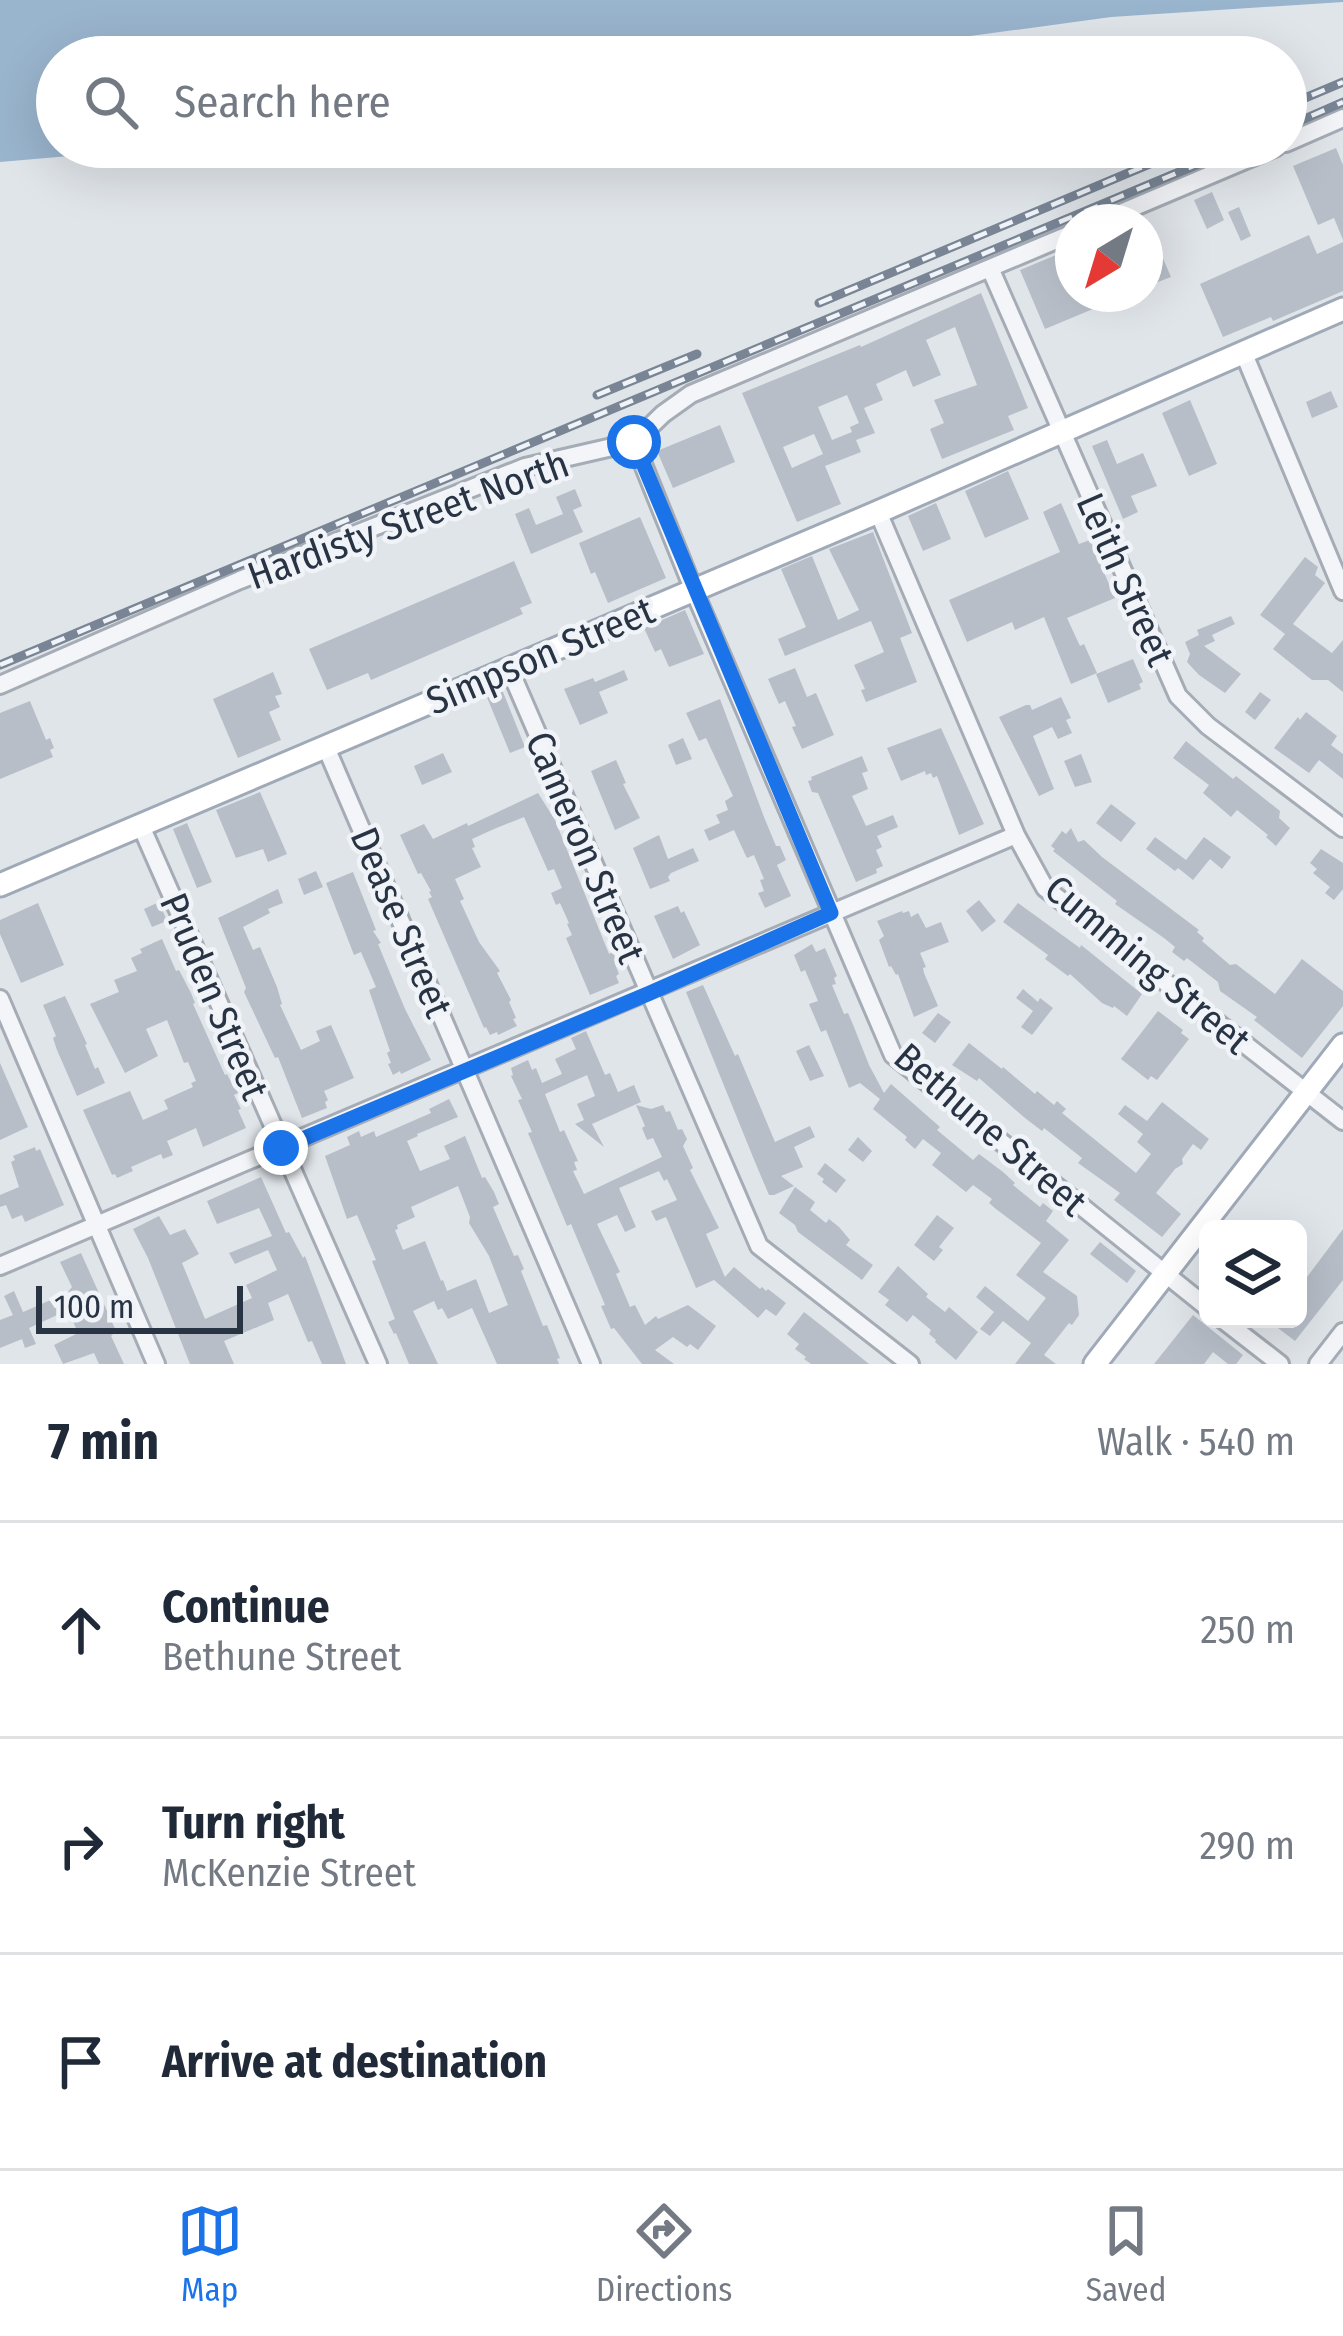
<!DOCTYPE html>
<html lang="en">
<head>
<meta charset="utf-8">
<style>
	:root { --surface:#fff; --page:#f2f2f3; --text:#1f2937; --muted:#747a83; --line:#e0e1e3; --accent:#1a73e8 }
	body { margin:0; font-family:"Fira Sans Condensed",sans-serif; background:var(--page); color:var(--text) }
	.controls { position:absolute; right:36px; bottom:36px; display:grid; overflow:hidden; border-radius:18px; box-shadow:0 12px 48px #0002 }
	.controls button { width:108px; height:108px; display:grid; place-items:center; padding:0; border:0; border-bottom:3px solid var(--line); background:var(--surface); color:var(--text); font:60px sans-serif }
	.compass { position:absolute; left:1055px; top:204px; width:108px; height:108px; border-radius:50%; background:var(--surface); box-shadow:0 12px 48px #0002; rotate:218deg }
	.scale { position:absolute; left:36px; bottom:30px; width:207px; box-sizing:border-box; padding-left:12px; border:6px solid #283343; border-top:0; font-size:33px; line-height:42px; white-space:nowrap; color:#283343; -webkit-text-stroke:9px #f0f3f7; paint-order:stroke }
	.stop { position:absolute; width:36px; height:36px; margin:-27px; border:9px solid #1a73e8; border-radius:50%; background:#fff }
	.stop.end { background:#1a73e8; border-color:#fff; box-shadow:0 3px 12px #0008 }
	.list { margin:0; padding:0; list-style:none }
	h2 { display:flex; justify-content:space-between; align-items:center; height:156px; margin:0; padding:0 48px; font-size:51px }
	h2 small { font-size:39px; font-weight:400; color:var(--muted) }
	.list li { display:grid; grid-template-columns:78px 1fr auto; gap:36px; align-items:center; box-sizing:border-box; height:216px; padding:0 48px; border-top:3px solid var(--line) }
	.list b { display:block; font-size:45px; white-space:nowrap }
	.list p { margin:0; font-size:39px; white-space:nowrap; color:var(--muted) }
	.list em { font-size:39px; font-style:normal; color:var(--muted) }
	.icon { flex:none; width:66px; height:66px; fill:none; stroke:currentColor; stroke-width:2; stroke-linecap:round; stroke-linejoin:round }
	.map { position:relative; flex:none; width:1343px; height:1364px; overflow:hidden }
	.search { position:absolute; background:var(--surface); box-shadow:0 12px 48px #0002; left:36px; right:36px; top:36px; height:132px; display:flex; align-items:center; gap:30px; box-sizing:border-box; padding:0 42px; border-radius:66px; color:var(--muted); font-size:45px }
	.sheet { height:804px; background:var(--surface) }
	nav { display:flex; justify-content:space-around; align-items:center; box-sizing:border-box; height:168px; border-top:3px solid var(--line); background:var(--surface); font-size:33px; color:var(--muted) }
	nav a { display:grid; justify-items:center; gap:6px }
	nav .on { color:var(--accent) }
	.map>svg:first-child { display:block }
	.water { fill:#99b4cd }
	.building { fill:#b7bec8; fill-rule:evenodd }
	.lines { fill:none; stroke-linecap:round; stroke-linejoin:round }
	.minor-casing { stroke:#a5acb5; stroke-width:22 }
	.major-casing { stroke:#9fa9b7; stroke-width:27 }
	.minor { stroke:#f3f5f8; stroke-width:16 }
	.major { stroke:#fff; stroke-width:21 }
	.rail-casing { stroke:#798595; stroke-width:9 }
	.rail { stroke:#f0f3f7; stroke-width:4.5; stroke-dasharray:14; stroke-linecap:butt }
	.route { stroke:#1a73e8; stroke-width:15 }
	.labels { text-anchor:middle; stroke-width:9; stroke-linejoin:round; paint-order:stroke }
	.street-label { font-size:39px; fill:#283343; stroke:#f0f3f7 }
</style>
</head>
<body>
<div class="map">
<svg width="1343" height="1364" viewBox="0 0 1343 1364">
	<rect width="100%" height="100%" fill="#e0e5ea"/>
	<path class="water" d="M0,0h1343v2l-232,15 -295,40h-759v90h116l-173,15z"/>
	<path class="building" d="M1336,148l7,17v75l-9,-22 -16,7 -25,-59z
		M1212,192l12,28 -17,9 -13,-29z
		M1239,207l12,29 -10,5 -13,-29z
		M1145,217l26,60 -26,10z
		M1309,235l8,19 26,-12v49l-70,30 -2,-4 -48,20 -23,-53z
		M1073,248v46h56l-84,35 -25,-59z
		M981,293l47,115 -20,8 6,14 -72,29 -12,-30 14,-6 -10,-23 43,-15 -22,-58 -29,13 15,35 -28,12 -7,-17 -30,14 7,16 -19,8 11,25 -19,7 5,12 -36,14 16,38 -44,18 -55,-129 118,-48 1,2zM847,395l12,28 -9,4 2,5 -20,8 -14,-33zM814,434l9,20 -31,14 -9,-21z
		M1331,391l7,16 -26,11 -6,-16z
		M1190,400l27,64 -28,12 -27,-63z
		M720,425l15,37 -62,26 -16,-37z
		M1107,440l10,24 26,-11 14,33 -26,10 7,16 -15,7 -31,-73z
		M1008,471l21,48 -44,19 -20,-47z
		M575,489l7,17 -9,4 10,22 -52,22 -16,-40 14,-6 7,17 27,-11 -7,-17z
		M936,503l15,36 -28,12 -15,-35z
		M1061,503l18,41 11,-4 25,58 -48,20 13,28 4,-2 13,29 -26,11 -27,-67 -29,13 -3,-8 -45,20 -18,-42 111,-48 -17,-40z
		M640,517l26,61 -58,25 -13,-31 -4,2 -12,-31z
		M873,532l39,101 -12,5 17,44 -51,20 -5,-12 4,-1 -11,-24 30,-13 -13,-31 -86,35 -7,-17 28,-12 -25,-58 31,-13 26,64 21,-10 -30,-61z
		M1305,557l13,10 -3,8 10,8 -32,41 39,29 11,-13v52l-15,-12h-16l-39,-31 12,-15 -25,-19z
		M514,561l18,42 -12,5 3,6 -152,66 -3,-7 -41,17 -18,-41z
		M685,610l19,44 -35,13 -8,-18 -6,3 -11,-24z
		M1231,616l4,8 -23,11 3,6 -11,5 37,28 -16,19 -26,-18 -12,-13 3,-8 -5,-12 14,-7 -2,-5z
		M1133,659l10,23 -4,2 2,5 -33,14 -12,-29z
		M795,668l12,29 9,-4 18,42 -32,14 -10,-22 4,-1 -11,-25 -6,3 -11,-25z
		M624,670l4,10 -29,12 9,21 -28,12 -16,-36 29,-11 2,4z
		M273,672l9,22 -7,2 5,11 -11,5 12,28 -43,18 -25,-59z
		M498,690l5,2 22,55 -15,6 -24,-58z
		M1260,692l11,8 -16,20 -10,-8z
		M1061,697l10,21 -5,2 6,13 -14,6 -6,-12 -19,9 21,53 -15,7 -40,-79 27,-12h4l2,5z
		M720,699l44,118 12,29h4l6,14 -9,5 14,31 -26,12 -7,-15 6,-2 -4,-11 4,-1 -10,-24 -7,3 -2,-4 -11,-24 -25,11 -5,-11 16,-7 -4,-8 12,-5 -3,-9 8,-5 -27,-58 -7,3 -13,-28z
		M30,701l16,39 4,-2 4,10 -4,2 3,7 -53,22v-66z
		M1306,712l31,24 -6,9 12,9v25l-24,-19 -10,13 -35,-25 24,-31 2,3z
		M941,728l43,96 -25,11 -22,-59 -4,2 -2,-5 -5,2 -1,-4 -24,10 -14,-33z
		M683,738l9,21 -16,6 -8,-20z
		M1186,741l47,38 3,-3 44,35 -1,7 11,10 -14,18 -10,-9 2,-2 -31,-25 -6,7 -28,-24 6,-8 -36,-27z
		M443,753l9,19 -30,13 -8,-19z
		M1081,754l11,28 -17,5 -11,-26z
		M862,756l6,15 -6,2 6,16 -16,7 14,30 27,-11 5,12 -21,9 5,11 -6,3 7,16 -7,3 1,4 -21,9 -38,-89 -6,-1 -4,-11 4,-1 -1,-3z
		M616,760l10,23 -3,1 17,34 -25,12 -24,-59z
		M260,792l27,62 -19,8 -5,-13 -27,9 -20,-48z
		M538,793l17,27 54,134 4,-2 4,11 -2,1 4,10 -3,2 3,7 -29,12 -24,-57 6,-3 -5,-11 2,-1 -9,-20 -4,2 -5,-12 11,-5 -8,-19 -6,2 -24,-54 -30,12 -22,10 3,8 -3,1 9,19 -26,12 9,20 -4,2 19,41 21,29 -3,2 14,27 -2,2 7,16 -3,1 4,7 -19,9 -1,-3 -7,3 -4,-8 -2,1 -56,-129 4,-2 -3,-5 2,-1 -10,-18 -3,1 -18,-39 24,-11 9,15 34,-16 1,3z
		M1111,804l25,19 -15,19 -25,-19z
		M187,823l25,59 -15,6 -24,-59z
		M1071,828l7,14 6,-2 18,17 97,73 -2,2 7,6 -2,3 28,24 6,-1 39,30 27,-35 41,32v15l-41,52 -48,-38 3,-3 -37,-26 -2,-9 -31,-24 -3,3 -12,-9 3,-5 -11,-9 -49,-34 2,-3 -64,-50 2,-2 -4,-3 11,-15 4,3z
		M659,835l9,24 25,-11 6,13 -28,12 -3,4 2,4 -20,8 -17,-41z
		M1155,837l31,23 18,-23 27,20 -9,12 -12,-10 -17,21 -15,-12 -3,3 -29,-22z
		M1321,849l22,14v26l-9,11 -9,-7 5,-6 -17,-14 4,-4 -7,-6z
		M316,871l7,16 -19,8 -6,-16z
		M353,872l23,58 -3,1 8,12 -3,1 27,65 26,51 -30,14 -1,-3 -7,4 -5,-11 3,-1 -4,-10 3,-2 -21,-61 7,-3 -15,-35 -7,3 -28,-72z
		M278,889l5,14 -15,6 2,4 -27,14 10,23 7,-3 17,40 5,17 -2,1 21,45 19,-9 -4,-10 15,-6 23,53 -30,13 4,9 -3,2 2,6 -25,10 -24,-61 -3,1 -31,-66 2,-4 -28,-70z
		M979,900l17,21 -14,11 -16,-21z
		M159,902l8,19 -15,6 -8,-18z
		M38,903l26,62 -43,18 -21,-49v-14z
		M1018,903l62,45 1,-3 61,49 -15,22 -13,-10 -1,2 -11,-5 -32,-29 -2,2 -23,-17 3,-4 -45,-33z
		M678,906l3,7 3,-2 16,34 -27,14 -19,-43z
		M902,911l1,2 6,-2 2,6 7,-4 8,15 15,-6 8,20 -29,11 6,14 -3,1 1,5 14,33 -24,11 -16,-43 -2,1 -5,-9 -2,1 -10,-27 5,-4 -7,-15z
		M162,939l14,32 3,-1 12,23 4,10 -2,1 32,71 2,-1 4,8 2,-1 5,12 -4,2 7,14 -3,1 8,18 -43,19 -7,-19 -29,13 6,14 -10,4 -2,-5 -30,13 2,4 -16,7 -2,-4 -3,1 -29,-65 47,-19 13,29 25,-11 -4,-9 29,-13 -2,-4 5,-2 -8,-19 -4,1 -17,-43 -21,9 12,27 -33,17 -35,-69 29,-12 -5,-12 23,-9 -6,-13 11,-5 -2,-4z
		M812,944l4,8 9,-4 12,28 -3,2 2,6 -4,1 12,29 4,-1 4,9 17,43 15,28 7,-9 49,43 -3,3 36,30 6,-6 24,18 12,11 -2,2 27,22 3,-4 10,8 -7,10 23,19 -26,32 34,24 2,19 -7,10 -3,-2 -25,32 12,9h-41l16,-21 -28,-22 -13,15 -10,-7 14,-17 -18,-15 9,-11 43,35 18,-23 -30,-23 25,-32 -45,-34 -7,-6 3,-4 -19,-14 -7,7 -34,-27 9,-12 -18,-14 -8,10 -10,-9 2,-3 -34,-28 7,-10 -20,-16 -11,5 -23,-58 -5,2 -12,-28 9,-3 -13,-31 -4,2 -7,-17z
		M703,985l32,71 3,-2 37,88 35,-16 5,11 -21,10 9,20 -22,9 13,10 -20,9h-5l-14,-33 -69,-170z
		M1023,989l15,13 2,-4 13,10 -21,27 -11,-8 12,-16 -17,-13z
		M65,996l22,48 -2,1 10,24 3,-2 7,16 -28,13 -20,-46 -4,-12 3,-2 -13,-31z
		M1158,1011l25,19 -2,3 8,6 -32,41 -6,-4 -3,4 -27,-21z
		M938,1013l13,9 -16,21 -13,-10z
		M586,1031l19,44 5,-2 8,19 16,-7 7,17 -49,22 12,23 -29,-23 9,-4 -7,-16 18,-8 -8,-21 -42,19 15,38 4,-2 14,31 -4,1 3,8 -4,1 11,23 78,-37 -9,-19 -6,2 -5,-12 3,-2 -9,-21 15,4 12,-4 3,7 4,-1 8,19 4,-1 5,10 -4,7 10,22 -3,2 29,58 -13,6 19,43 9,-10 26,22 2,-2 4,4 2,-2 18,14 -10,13 -10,-7 -8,9 -44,-38 -18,8 -30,-71 -10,4 -5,-10 26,-11 -10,-21 -3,2 -5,-10 -40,17 17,39 -11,5 -8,-17 -20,9 23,48 -4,2 14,33 5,-2 10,20 11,-9 2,3 30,-14 28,21 -18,24 -8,-6 -3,3 -14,-10 -18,13 19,14h-32l-28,-36 -3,1 -10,-23 4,-1 -34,-81 -4,2 -39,-93 4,-1 -14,-32 4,-1 -11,-23 2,-1 -2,-7 17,-8 4,10 4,-2 6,15 20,-9 -7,-15 21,-10 -5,-11z
		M969,1043l33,26 1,-2 32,27 2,-3 17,14 3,-4 9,8 -4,4 74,60 15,-19 -14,-12 6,-8 -25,-20 7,-9 22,16 15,-19 47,37 -8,11 -8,-6 -11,15 1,5 -8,5 -19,24 25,21 -19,23 -48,-37 6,-7 -42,-30 4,-5 -38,-30 -2,3 -17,-13 -46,-40 -2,3 -25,-16z
		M809,1045l15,31 -14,5 -14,-30z
		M0,1063l28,64 -28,13z
		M449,1099l9,18 -41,17 1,2 -11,5 13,30 30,-12 -6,-13 21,-10 17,42 3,-1 9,15 5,12 -6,3 21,49 4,-1 6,14 -3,2 22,55 4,-1 13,33 -3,1 2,5h-62l-25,-56 -24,11 -6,-11 -4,2 -4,-9 -21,10 25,53h-29l-13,-31 -2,1 -6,-12 7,-3 -23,-58 4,-1 -19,-45 -10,4 -22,-63 25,-11 -3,-8 12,-6 2,6 13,-6 2,6 55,-24 -2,-4zM458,1186l12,31 -1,6 20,33 19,49 -19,8 -13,-34 -29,12 -4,-11 -2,1 -16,-40 -22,9 -8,-20 3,-1 -1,-4 18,-8 -4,-10z
		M858,1137l14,14 -9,11 -15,-12z
		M35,1147l1,4 4,-2 24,56 -39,17 -3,-7 -10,4 -6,-14 -6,2v-12l19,-8 -8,-25 4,-2 -2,-4z
		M825,1163l21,17 -10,13 -14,-11 2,-3 -7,-5z
		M261,1177l25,56 3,-1 14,26 2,-2 41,108h-24l-10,-23 -4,1 -20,-48 -20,9 6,17 -50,21 10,23h-44l-42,-106 -15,-29 26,-13 11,19 15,-6 14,25 -17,9 23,56 47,-21 -6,-13 31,-15 -9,-20 -33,14 -6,-11 43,-17 -13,-28 -42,16 -10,-23z
		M795,1187l20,15 -5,8 16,13 3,-4 10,8 11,13 -4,5 27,20 -11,15 -64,-48 -3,-7 -16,-12z
		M937,1215l17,13 -15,19 4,3 -9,11 -20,-16z
		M1343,1229v51l-48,61 -29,-22h32v-30z
		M1100,1242l36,29 -9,12 -37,-29z
		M81,1253l35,78 -5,5 13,28h-25l-5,-11 -31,11 -9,-19 24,-12 -10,-23 -39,18 7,16 -11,4 -3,-9 -22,9v-28l13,-5 -9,-19 10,-5 9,21 44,-19 5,-6 -12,-25z
		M898,1266l30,28 -2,3 19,15 4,-5 29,25 -22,28 -21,-18 1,-2 -7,-6 2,-4 -18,-15 -6,7 -22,-17 4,-5 -11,-8z
		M804,1312l23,18 42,34h-58l-7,-5 2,-2 -11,-8 4,-5 -12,-10z
		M1193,1315l50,40 -7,9h-8l-15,-12 -9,12h-50z"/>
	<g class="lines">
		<g class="minor-casing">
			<path id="minor" d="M1286,143l57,-25
				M1099,222l177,-75
				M990,268l188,428 30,30 135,102
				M1244,354l99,237
				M634,442l60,149 199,464 315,253
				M878,512l138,323 29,53 298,233
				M509,668l250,578 151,118
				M0,685l240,-105 285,-113 109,-25 29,-28 28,-20 382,-161
				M325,745l266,619
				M141,826l237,538
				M0,999l156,365
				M0,1266l1016,-431
				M1222,1319l58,45
				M1318,1364l25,-32"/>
		</g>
		<g class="major-casing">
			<path id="major" d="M0,885l878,-373 465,-203
				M1095,1364l248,-319"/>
		</g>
		<use href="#minor" class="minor"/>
		<use href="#major" class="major"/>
		<g class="rail-casing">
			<path id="rail" d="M1286,106l57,-24
				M1286,127l57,-25
				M819,303l371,-156
				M597,395l100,-41
				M0,665l1239,-518"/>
		</g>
		<use href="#rail" class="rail"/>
	</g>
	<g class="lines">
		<path class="route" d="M281,1148l369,-155 181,-80 -197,-471"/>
	</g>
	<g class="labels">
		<g class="street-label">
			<text transform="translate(408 519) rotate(-20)" y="14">Hardisty Street North</text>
			<text transform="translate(1126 579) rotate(66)" y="14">Leith Street</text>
			<text transform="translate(540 655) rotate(-23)" y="14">Simpson Street</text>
			<text transform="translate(586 847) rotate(67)" y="14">Cameron Street</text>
			<text transform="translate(402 922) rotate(67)" y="14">Dease Street</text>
			<text transform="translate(1148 964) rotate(40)" y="14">Cumming Street</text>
			<text transform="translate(215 996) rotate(67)" y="14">Pruden Street</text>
			<text transform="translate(991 1129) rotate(41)" y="14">Bethune Street</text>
		</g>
	</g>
</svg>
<div class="controls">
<button><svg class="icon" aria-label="layers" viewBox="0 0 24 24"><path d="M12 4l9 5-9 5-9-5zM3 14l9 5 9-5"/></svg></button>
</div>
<svg class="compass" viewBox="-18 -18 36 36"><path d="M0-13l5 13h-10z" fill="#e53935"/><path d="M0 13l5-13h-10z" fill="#747a83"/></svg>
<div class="scale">100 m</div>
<div class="stop" style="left:634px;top:442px"></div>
<div class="stop end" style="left:281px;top:1148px"></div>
<div class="search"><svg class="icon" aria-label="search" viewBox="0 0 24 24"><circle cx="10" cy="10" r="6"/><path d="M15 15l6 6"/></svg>Search here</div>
</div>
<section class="sheet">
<h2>7 min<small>Walk · 540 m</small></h2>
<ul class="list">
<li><svg class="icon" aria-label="ahead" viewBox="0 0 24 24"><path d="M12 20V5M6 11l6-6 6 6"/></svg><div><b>Continue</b><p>Bethune Street</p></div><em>250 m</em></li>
<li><svg class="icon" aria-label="right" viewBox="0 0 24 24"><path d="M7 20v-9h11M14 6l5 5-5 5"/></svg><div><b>Turn right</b><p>McKenzie Street</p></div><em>290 m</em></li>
<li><svg class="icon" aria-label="arrive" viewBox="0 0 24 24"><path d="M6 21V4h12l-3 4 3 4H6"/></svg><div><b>Arrive at destination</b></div></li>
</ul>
</section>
<nav>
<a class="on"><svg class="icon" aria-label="map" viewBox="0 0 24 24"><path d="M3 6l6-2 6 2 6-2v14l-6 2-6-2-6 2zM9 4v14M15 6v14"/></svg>Map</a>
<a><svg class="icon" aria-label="directions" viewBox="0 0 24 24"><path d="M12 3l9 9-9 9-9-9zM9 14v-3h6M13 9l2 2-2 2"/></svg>Directions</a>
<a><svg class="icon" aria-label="saved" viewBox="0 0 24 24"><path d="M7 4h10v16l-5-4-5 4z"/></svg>Saved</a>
</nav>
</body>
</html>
